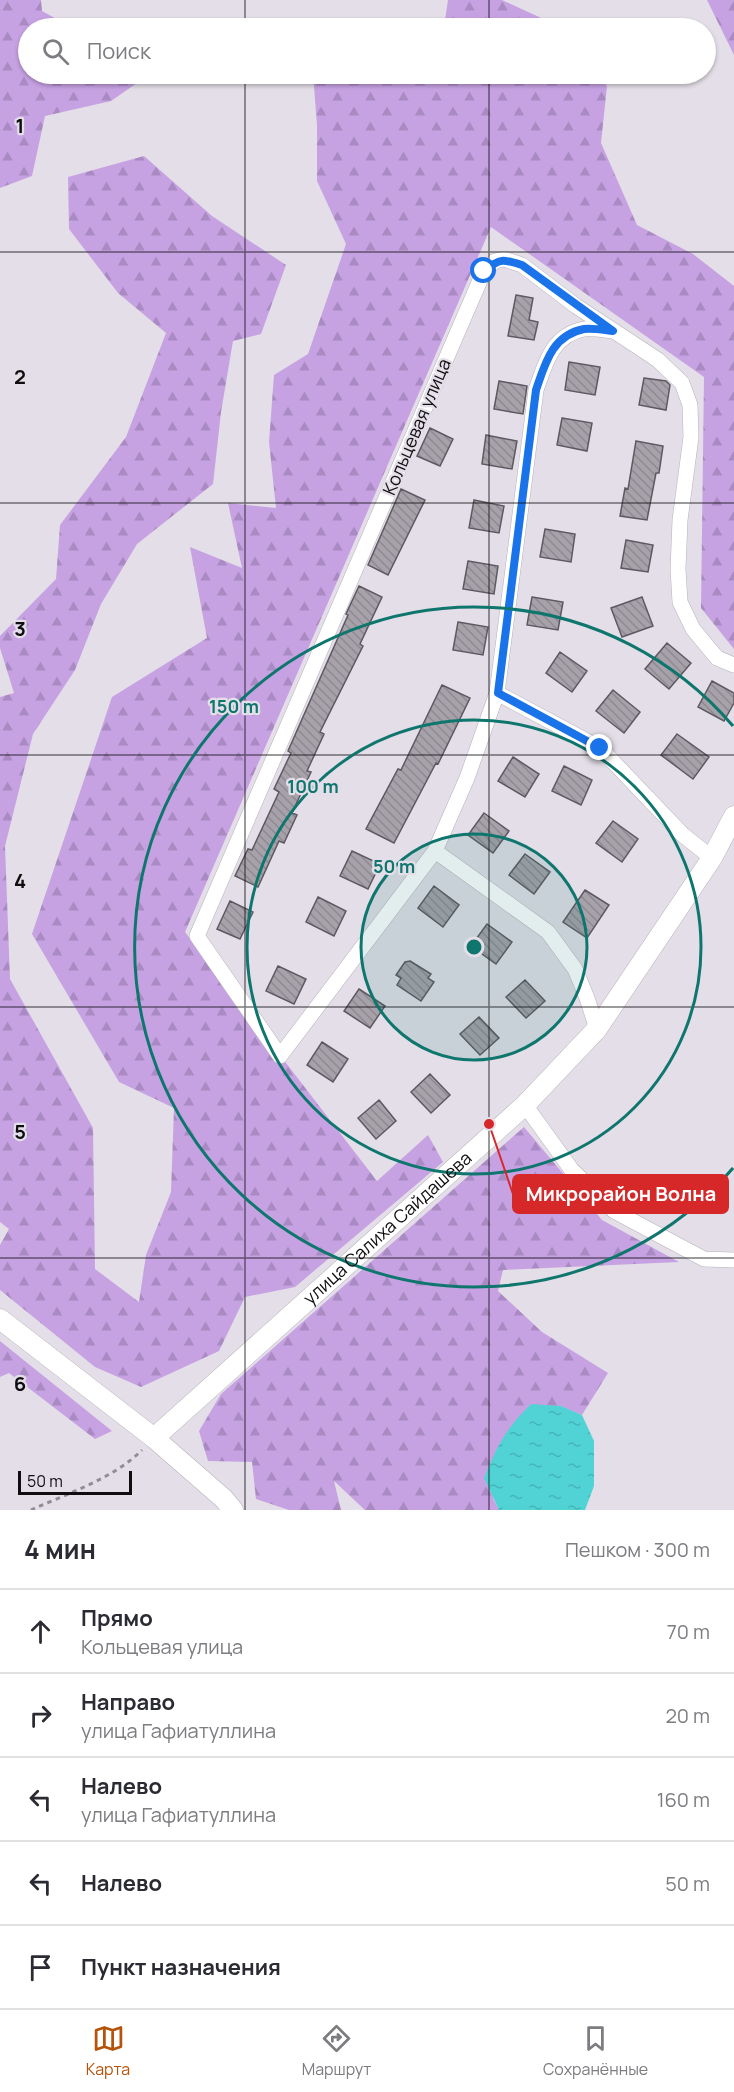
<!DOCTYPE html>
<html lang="ru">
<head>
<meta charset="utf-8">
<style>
	:root { --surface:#fff; --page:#f2f2f3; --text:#2b2b33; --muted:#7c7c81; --line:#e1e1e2; --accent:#b45309 }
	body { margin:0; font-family:Manrope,sans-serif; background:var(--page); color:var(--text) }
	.scale { position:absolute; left:18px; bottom:15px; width:114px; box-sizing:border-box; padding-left:6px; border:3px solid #0f0d10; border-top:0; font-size:16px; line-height:21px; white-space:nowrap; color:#0f0d10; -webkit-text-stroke:4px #e3dee7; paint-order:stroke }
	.stop { position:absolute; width:18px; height:18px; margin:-14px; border:4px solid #1a73e8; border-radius:50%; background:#fff }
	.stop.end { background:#1a73e8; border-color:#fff; box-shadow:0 2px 6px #0008 }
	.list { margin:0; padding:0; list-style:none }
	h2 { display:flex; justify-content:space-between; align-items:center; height:78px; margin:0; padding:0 24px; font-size:26px }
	h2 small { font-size:20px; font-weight:400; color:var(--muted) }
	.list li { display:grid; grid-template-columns:39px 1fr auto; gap:18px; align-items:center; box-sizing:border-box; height:84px; padding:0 24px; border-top:2px solid var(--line) }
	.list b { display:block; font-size:22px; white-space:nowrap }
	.list p { margin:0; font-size:20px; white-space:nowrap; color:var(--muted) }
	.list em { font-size:20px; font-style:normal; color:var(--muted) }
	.icon { flex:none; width:33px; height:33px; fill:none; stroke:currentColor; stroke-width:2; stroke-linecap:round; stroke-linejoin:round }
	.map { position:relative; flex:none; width:734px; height:1510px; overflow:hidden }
	.search { position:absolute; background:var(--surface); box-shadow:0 2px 4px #0004; left:18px; right:18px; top:18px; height:66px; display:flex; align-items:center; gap:15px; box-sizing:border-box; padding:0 21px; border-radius:33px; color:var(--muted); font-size:22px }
	.sheet { height:498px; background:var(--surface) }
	nav { display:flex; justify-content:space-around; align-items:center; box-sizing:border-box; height:84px; border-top:2px solid var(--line); background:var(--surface); font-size:16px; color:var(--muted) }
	nav a { display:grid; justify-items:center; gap:3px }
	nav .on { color:var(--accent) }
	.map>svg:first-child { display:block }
	.forest { fill:url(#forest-firs) }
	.water { fill:url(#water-ripples) }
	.building { fill:url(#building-back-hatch); stroke:#5d5961; stroke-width:1.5 }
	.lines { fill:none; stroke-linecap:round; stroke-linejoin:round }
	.minor-casing { stroke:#b7b2ba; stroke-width:16 }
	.tertiary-casing { stroke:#b7b2ba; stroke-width:21 }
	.path { stroke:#918d94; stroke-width:3; stroke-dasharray:4.5 4.5; stroke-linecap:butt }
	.minor { stroke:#fff; stroke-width:15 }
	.tertiary { stroke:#fff; stroke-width:20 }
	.route { stroke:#1a73e8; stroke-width:8 }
	.grid { fill:none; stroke:#0f0d10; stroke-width:1.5; stroke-opacity:0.55 }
	.ring { fill:none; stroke:#0f766e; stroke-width:3 }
	.labels { text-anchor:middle; stroke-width:4.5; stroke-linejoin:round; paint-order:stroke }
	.street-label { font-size:18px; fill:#0f0d10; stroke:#e3dee7 }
	.grid-label { font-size:20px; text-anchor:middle; font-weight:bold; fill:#0f0d10; stroke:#e3dee7; stroke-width:4.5; stroke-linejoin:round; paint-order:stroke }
	.centre { fill:#0f766e; stroke:#e3dee7; stroke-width:3 }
	.ring-label { font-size:18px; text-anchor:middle; font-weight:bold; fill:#0f766e; stroke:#e3dee7; stroke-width:4.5; stroke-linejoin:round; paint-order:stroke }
	.leader { fill:none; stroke:#d62828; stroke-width:2 }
	.callout-dot { fill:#d62828; stroke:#e3dee7; stroke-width:2 }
	.callout { fill:#d62828; stroke:#d62828; stroke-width:2 }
	.callout-label { font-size:20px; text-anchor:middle; font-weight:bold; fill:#fff }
</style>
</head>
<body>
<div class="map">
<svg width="734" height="1510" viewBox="0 0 734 1510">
	<defs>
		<pattern id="forest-firs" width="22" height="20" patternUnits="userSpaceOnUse" patternTransform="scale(1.5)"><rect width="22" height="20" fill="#c7a2e3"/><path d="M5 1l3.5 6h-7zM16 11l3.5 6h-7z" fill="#aa8ac2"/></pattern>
		<pattern id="water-ripples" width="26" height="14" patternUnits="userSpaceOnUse" patternTransform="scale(1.5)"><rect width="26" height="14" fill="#51d3d6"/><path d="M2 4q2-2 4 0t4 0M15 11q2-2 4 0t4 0" fill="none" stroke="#45b4b7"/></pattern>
		<pattern id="building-back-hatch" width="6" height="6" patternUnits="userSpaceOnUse" patternTransform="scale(1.5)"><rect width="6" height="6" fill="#a7a2aa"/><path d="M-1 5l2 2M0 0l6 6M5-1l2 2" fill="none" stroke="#8f8a91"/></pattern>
	</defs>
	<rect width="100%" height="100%" fill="#e3dee7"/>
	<path class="forest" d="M0,0h41l1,11 31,17h-45v46h102l10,7 -29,20 -66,15 -13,60 -32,12z
		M448,0h54l61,28h-146l28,-8z
		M707,0h27v55z
		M313,74h285l9,12 -6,57 36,82 56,29 41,32v363l-33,-41 3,-231 -213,-150 -306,705 192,249 51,-46 15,27 -148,125 -50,10 -26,54 -78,36 -46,-20 -95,-77v-45l9,-16 -9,-7v-525l14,-4 -14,-45v-12l56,-57 4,-54 66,-88 40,-104 -48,-40 -49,-64 -1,-52 76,-21 68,60 74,49 -25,69 -28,7 -12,71 -8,72 -76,60 -36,60 -26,66 -42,64 -28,112 5,133 83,149 2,141 44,33 7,-47 25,-63 3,-84 -55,-26 -87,-148 80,-237 95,-59 -17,-91 52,21 -14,-65 48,5 -7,-66 5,-67 34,-21 38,-110 -29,-63v-56z
		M524,1127l78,93 77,42 -176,8 -5,21 44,41 66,41 -26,42 -22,-9 -67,92 6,12h-134l-31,-29 7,29h-52l-33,-11 -4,-37 -44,-1 -9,-30 22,-37z
		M0,1341l112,90 -17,8 -86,-66 -9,4z"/>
	<path class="water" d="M531,1404l30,2 21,9 12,26v45l-9,24h-86l-15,-32c14,-34 21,-48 47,-74z"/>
	<path class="building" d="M516,295l17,3 -4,22 9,2 -4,18 -26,-4z
		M569,362l31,5 -5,28 -30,-5z
		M644,378l22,3 4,4 -4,25 -27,-5z
		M499,381l28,5 -4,28 -29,-5z
		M562,418l30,5 -5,28 -30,-6z
		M430,428l23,11 -13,27 -23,-10z
		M486,435l31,6 -5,28 -30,-5z
		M636,441l27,5 -4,27h-3l-9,47 -27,-4 5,-28 3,1z
		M401,489l24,11 -37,75 -20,-10z
		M474,500l30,6 -5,27 -30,-5z
		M545,529l30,5 -4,28 -31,-5z
		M626,540l27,5 -5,27 -27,-4z
		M468,561l30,5 -4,28 -31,-5z
		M359,586l23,11 -22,47 3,2 -43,86 4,2 -17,37 4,1 -19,41 5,2 -13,28 -5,-2 -21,46 -23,-11 13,-27 4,1 27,-58 -5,-3 17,-36 -3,-2 60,-136 -2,-1z
		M532,597l31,5 -5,28 -31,-5z
		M642,597l11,29 -31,11 -11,-29z
		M458,622l30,5 -5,28 -30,-5z
		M667,643l24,20 -22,26 -24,-20z
		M560,652l27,19 -15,21 -26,-19z
		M712,681l22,12v10l-10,18 -26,-14z
		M442,685l28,13 -32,66 -2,-1 -42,80 -28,-14 32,-60 3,1z
		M613,690l27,22 -16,21 -28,-22z
		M677,734l32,23 -16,22 -32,-24z
		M513,757l26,17 -14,23 -27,-16z
		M564,766l28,14 -11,25 -29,-14z
		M484,813l25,18 -16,22 -25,-18z
		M613,821l25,18 -16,23 -26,-19z
		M352,851l28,13 -12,25 -28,-13z
		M525,854l25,18 -16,22 -25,-19z
		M434,886l25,19 -16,22 -25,-19z
		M585,890l24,15 -22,33 -24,-16z
		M318,897l28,14 -12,25 -28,-14z
		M230,901l23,11 -13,27 -23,-10z
		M487,924l25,18 -16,22 -25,-18z
		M410,961l21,13 -3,4 6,4 -13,19 -24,-16 4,-7 -5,-3 9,-13z
		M278,966l28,13 -12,25 -28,-13z
		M525,980l20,21 -19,17 -20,-21z
		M359,989l26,17 -15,22 -26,-17z
		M479,1017l20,21 -19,17 -20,-21z
		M322,1042l26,17 -15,23 -26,-17z
		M430,1074l20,21 -19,18 -20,-21z
		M379,1100l17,21 -20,18 -18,-21z"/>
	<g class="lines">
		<g class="minor-casing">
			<path id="minor" d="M613,331c-9,-1 -20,-3 -29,-2 -32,6 -39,35 -48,61l-39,303 -30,85 -32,73 -155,205 -83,-120 287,-665 11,-10 9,-2 18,6 54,41 82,54 24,23 8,22 1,32 -11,83 -2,49 2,33 13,27 24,29 17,7
				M497,693l103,55 83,87 29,23
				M435,851l113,81 27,37 12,29 10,31
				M525,1105l46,64 43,42 90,48 30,1"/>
		</g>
		<g class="tertiary-casing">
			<g id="tertiary">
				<path d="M0,1319l154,119 70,61 9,11"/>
				<path id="s1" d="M154,1438l371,-333 72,-76 115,-171 22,-42"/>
			</g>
		</g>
		<path class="path" d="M31,1510c37,-17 82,-31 111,-60"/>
		<use href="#minor" class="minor"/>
		<use href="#tertiary" class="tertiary"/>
	</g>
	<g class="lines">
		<path class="route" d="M484,271c16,-13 19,-12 38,-6l91,66c-9,-1 -20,-3 -29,-2 -32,6 -39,35 -48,61l-38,303 102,55"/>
	</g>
	<path class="grid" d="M245,0v28M489,0v28M245,74v1436M489,74v1436M0,252h734M0,503h734M0,755h734M0,1007h734M0,1258h734"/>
	<circle cx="474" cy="947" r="113" fill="#0f766e" fill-opacity=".12"/>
	<g class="ring">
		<circle cx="474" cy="947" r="113"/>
		<circle cx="474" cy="947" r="227"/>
		<path d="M733 1168A340 340 0 1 1 733 726"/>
	</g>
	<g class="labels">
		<g class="street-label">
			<text transform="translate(417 427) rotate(-67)" y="6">Кольцевая улица</text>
			<text dy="6" stroke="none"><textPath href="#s1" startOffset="314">улица Салиха Сайдашева</textPath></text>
		</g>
	</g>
	<g class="grid-label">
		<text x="20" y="133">1</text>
		<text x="20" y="384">2</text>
		<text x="20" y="636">3</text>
		<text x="20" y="888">4</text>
		<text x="20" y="1139">5</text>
		<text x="20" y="1391">6</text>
	</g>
	<circle cx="474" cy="947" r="9" class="centre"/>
	<g class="ring-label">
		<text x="234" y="713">150 m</text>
		<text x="313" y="793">100 m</text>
		<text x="394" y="873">50 m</text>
	</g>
	<path class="leader" d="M489 1124L513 1194"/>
	<circle class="callout-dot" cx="489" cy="1124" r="6"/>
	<rect class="callout" x="513" y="1175" width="215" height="38" rx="6"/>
	<g class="callout-label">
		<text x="621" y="1201">Микрорайон Волна</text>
	</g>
</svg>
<div class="scale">50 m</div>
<div class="stop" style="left:484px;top:271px"></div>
<div class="stop end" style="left:600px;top:748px"></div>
<div class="search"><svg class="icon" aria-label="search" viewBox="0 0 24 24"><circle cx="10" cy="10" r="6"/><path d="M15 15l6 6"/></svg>Поиск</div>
</div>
<section class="sheet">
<h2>4 мин<small>Пешком · 300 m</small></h2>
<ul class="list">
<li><svg class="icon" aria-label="ahead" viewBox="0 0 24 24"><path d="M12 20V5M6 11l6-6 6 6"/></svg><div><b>Прямо</b><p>Кольцевая улица</p></div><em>70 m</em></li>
<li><svg class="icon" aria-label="right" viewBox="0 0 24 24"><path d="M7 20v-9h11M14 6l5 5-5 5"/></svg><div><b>Направо</b><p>улица Гафиатуллина</p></div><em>20 m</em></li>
<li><svg class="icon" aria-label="left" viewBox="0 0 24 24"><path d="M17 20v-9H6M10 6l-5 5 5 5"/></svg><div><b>Налево</b><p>улица Гафиатуллина</p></div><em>160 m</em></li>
<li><svg class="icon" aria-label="left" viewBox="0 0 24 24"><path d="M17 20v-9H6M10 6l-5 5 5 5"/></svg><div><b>Налево</b></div><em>50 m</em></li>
<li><svg class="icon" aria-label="arrive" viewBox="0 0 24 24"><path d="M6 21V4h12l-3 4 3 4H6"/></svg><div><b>Пункт назначения</b></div></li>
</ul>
</section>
<nav>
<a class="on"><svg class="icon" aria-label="map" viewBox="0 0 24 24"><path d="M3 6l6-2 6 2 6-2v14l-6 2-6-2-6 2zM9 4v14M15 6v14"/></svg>Карта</a>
<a><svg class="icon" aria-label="directions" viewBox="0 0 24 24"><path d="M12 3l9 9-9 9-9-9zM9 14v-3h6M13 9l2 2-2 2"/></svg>Маршрут</a>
<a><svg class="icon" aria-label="saved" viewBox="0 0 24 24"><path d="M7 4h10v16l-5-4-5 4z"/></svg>Сохранённые</a>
</nav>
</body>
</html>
